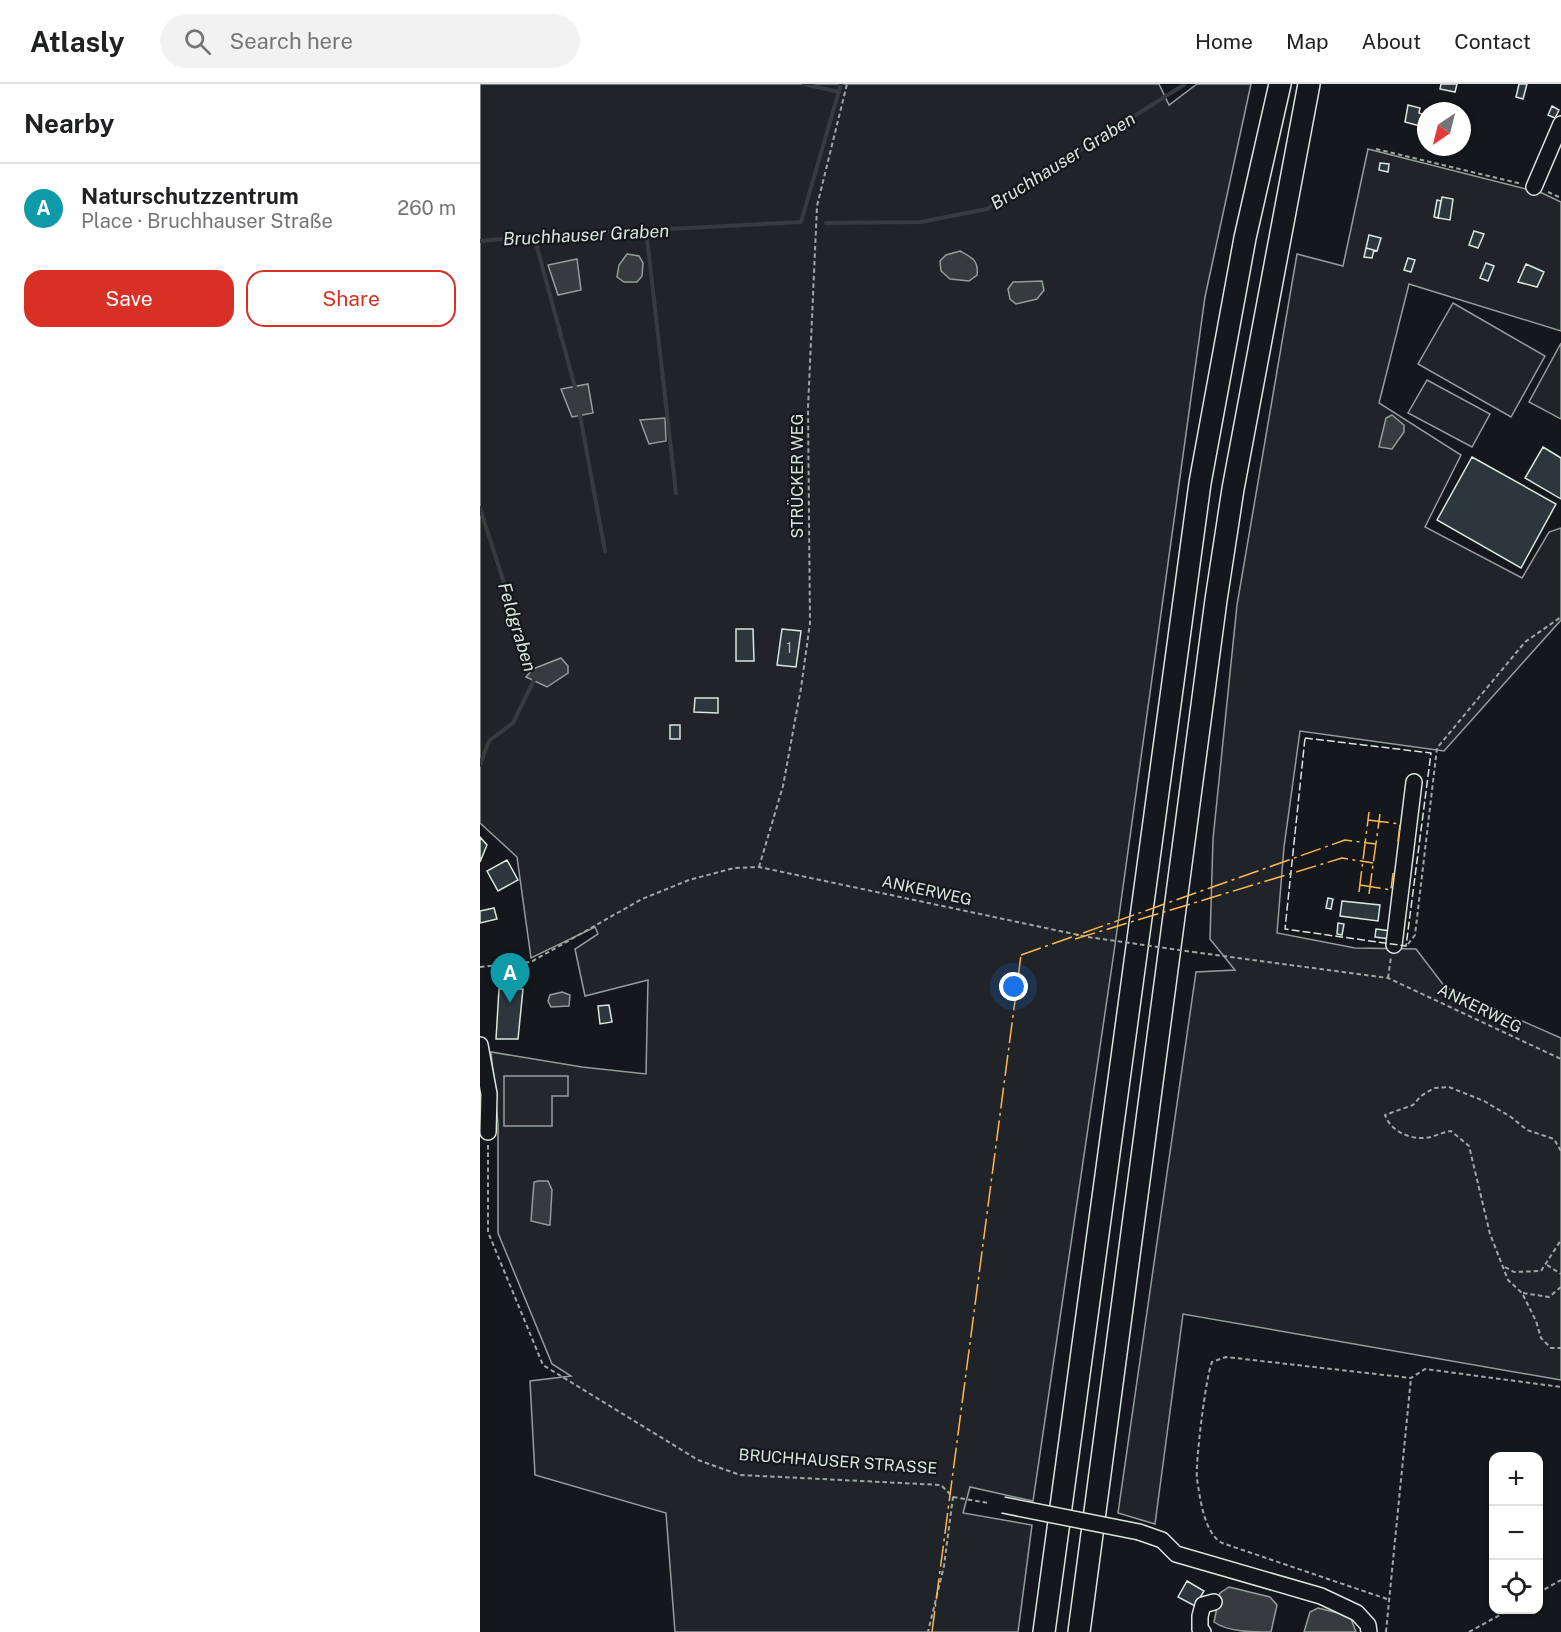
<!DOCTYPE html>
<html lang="en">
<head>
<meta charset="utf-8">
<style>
	:root { --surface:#fff; --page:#f2f2f2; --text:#202124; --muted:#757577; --line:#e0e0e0; --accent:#d93025 }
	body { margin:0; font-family:"Public Sans",sans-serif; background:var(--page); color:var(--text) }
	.controls { position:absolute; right:18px; bottom:18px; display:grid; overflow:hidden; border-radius:12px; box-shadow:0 2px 4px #0004 }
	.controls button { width:54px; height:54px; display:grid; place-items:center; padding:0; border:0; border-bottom:2px solid var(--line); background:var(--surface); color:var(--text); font:30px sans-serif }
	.compass { position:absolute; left:937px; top:18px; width:54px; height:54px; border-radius:50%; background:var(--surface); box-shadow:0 2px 4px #0004; rotate:215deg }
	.you { position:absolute; left:534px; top:903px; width:21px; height:21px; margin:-15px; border:4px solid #fff; border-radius:50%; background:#1a73e8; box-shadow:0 0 0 9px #1a73e833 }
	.badge { display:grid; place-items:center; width:39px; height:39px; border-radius:50%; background:var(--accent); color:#fff; font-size:20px; font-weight:700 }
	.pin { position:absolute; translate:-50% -50px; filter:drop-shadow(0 2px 3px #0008) }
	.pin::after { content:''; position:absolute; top:32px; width:21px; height:18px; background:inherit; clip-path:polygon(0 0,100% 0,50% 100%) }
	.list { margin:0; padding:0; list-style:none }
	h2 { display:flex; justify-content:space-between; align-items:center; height:78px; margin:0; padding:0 24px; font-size:26px }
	h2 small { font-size:20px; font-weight:400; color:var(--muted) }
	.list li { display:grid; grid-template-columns:39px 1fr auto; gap:18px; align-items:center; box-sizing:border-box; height:90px; padding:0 24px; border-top:2px solid var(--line) }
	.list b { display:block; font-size:22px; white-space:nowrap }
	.list p { margin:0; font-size:20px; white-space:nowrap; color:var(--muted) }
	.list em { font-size:20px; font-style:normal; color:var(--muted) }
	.actions { display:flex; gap:12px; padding:18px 24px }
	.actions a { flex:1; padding:14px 0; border:2px solid var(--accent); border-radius:18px; text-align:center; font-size:21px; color:var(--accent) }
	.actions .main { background:var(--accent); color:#fff }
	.icon { flex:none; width:33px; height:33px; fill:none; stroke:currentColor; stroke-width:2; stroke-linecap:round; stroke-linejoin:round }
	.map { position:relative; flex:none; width:1081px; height:1548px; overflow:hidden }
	header { display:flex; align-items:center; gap:36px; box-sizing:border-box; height:84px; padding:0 30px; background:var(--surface); border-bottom:2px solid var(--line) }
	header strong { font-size:28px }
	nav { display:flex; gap:33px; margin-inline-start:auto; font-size:21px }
	.search { width:420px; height:54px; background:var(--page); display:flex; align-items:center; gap:15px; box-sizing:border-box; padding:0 21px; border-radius:33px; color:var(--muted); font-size:22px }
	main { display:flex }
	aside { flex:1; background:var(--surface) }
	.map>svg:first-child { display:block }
	.green { fill:#202428; stroke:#939e99; stroke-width:1.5 }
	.parking { fill:#24282b; stroke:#939e99; stroke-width:1.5 }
	.water { fill:#363b3e; stroke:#939e99; stroke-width:1.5 }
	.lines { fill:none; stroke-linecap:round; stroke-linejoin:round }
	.stream { stroke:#363b3e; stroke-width:4 }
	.building { fill:#2c363c; stroke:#d8e6dc; stroke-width:1.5 }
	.minor-casing { stroke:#d8e6dc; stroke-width:18 }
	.highway-casing { stroke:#d8e6dc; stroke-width:24 }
	.path { stroke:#9da8a2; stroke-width:2; stroke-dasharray:4.5 3; stroke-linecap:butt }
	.minor { stroke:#14181c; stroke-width:15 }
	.highway { stroke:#14181c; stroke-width:21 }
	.minor-bridge-casing { stroke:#d8e6dc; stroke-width:18; stroke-linecap:butt }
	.path-bridge { stroke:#9da8a2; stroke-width:2; stroke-dasharray:4.5 3; stroke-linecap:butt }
	.minor-bridge { stroke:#14181c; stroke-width:15 }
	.fence { stroke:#d8e6dc; stroke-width:1.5; stroke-dasharray:8 3; stroke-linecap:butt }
	.power { stroke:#ffb74d; stroke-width:1.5; stroke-dasharray:21 4.5 3 4.5; stroke-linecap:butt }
	.labels { text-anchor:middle; stroke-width:4.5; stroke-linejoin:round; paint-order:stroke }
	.number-label { font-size:14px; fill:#adbab4 }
	.street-label { font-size:16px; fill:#d8e6dc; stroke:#14181c }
	.water-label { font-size:18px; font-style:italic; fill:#d8e6dc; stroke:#14181c }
</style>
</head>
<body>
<header>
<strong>Atlasly</strong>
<div class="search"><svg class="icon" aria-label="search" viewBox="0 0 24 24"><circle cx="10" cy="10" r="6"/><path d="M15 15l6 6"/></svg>Search here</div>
<nav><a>Home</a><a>Map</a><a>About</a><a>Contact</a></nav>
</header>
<main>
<aside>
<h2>Nearby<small></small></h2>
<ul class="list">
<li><span class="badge" style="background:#0f9aa8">A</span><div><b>Naturschutzzentrum</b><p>Place · Bruchhauser Straße</p></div><em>260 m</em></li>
</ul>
<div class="actions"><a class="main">Save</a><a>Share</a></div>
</aside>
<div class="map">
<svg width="1081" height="1548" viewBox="0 0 1081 1548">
	<rect width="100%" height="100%" fill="#14181c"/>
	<path class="green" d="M0,0h679l10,21 28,-21h54l-46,213 -91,655 -81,549 -63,-14 -7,26 69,12 -14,107h-343l-9,-119 -131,-38 -5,-94 41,-5 -19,-12 -54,-131v-109l-7,-72 91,15 64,7 2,-94 -63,16 -10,-47 23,-15 -3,-7 -64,31 -14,-101 -37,-34z
		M888,65l174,44 19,9v129l-152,-47 -30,119 82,52 -36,72 97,51 27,-46 12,-4v92l-117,131 -144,-20 -16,116 -7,86 78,15 61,1 29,38 116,51v342l-378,-66 -28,210 -37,-11 78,-541 39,-2 -25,-31 3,-100 24,-234 60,-351 46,12z
		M973,219l92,53 -34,61 -93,-53z
		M1081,259v76l-32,-17z
		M947,296l63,34 -18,33 -64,-34z"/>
	<path class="parking" d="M24,992h64v20h-16v30h-48z"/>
	<path class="water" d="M480,167c11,6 19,9 17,24l-8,6 -19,-2 -9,-8 -1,-10 6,-6z
		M147,170l12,2 4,7 -1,13 -5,6h-13l-7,-5 2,-12z
		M97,175l4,31 -23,5 -10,-30z
		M562,197l2,9 -7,9 -21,5 -6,-5 -2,-10 5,-7z
		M108,300l5,29 -21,4 -11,-28z
		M912,331l12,10v7l-12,17 -13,-2 7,-29z
		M185,334l1,23 -17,3 -9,-24z
		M81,574l7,8v7l-21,14 -21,-10 7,-8z
		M82,908l8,3 -1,11 -18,1 -3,-6 2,-6z
		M58,1097h10l4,9 -2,35h-2l-17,-4 3,-39z
		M749,1503l41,10 7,8 -6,27c-19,0 -43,0 -57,-10l6,-29z
		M838,1524l32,8 6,16h-52l6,-20z"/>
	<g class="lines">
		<path class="stream" d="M324,0l35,8
			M346,139l95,-1 66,-13 198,-125
			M166,145l30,264
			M54,152l42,155
			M0,157l54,-5 267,-14 40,-138
			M99,326l26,141
			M0,424l53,165
			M0,681l9,-24 24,-18 21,-43"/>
	</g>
	<path class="building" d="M961,0h16l-2,8 -15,-3z
		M1039,0h8l-4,15 -7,-2z
		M928,21l12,3 -1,5 3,1 -2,12 -15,-4z
		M1072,22l7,4 -4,8 -7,-3z
		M900,79l9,1 -1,8 -9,-2z
		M962,113l11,2 -3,21 -12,-2z
		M957,116l4,1 -3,17 -4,-1z
		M994,147l10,3 -6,14 -9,-3z
		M889,151l12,3 -4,13 -11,-3z
		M886,164l8,2 -2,8 -8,-1z
		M928,174l7,2 -4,12 -7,-2z
		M1006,179l8,3 -6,15 -8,-3z
		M1046,180l18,8 -7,15 -19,-5z
		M1063,363l18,11v41l-36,-21z
		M992,373l84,47 -35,64 -84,-48z
		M256,545h17l1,32h-18z
		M302,545l19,2 -5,36 -19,-2z
		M215,614h23v15l-24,-1z
		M190,641h10v14h-10z
		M0,753l7,8 -7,17z
		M27,776l11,20 -20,11 -11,-20z
		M848,814l5,1 -2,10 -5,-1z
		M862,817l38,4 -2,16 -38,-5z
		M14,824l3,11 -17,4v-12z
		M858,839l6,1 -2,11 -5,-1z
		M896,845l15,2 -1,8 -15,-2z
		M19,905h24l-5,50h-22z
		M129,921l3,17 -12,2 -2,-18z
		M707,1497l17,10 -9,15 -17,-9z"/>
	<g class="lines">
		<g class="minor-casing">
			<path id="minor" d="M1054,103l27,-63
				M914,861l20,-163
				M0,961l9,49 -1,38
				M659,1448l23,8 14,14 145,42 36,17 11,12 1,7
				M723,1548l-3,-3v-13l3,-11 11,-3"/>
		</g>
		<g class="highway-casing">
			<path id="highway" d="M564,1548l156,-1149 45,-245 35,-154
				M599,1548l137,-1032 17,-111 76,-405"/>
		</g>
		<path class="path" d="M896,65l146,35
			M1068,108l13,6
			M279,783l24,-81 18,-98 9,-65 -2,-215 9,-202 30,-122
			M928,860l7,-9 22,-187 88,-106 36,-25
			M713,868l195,26 173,81
			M0,883l51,-5 111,-63 47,-19 45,-12 25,-1 329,70
			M908,894l3,-21
			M8,1061v87l55,133 155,95 42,15 201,10 12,12 -9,69 -16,66
			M1081,1067l-7,-12 -27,-9 -16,-13 -27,-16 -35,-14 -15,1 -13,8 -8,9 -28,10c5,15 23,24 39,23 9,0 18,-6 27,-7l18,15 21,88 18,46 14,13 14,28 5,17 10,10h10
			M1067,1181l14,9
			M1025,1183l9,5 27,-1 20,-31
			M1043,1209l26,4 12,-10
			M473,1413l36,6
			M1058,1509l23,-13
			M907,1515l-165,-56c-18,-10 -22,-45 -25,-64 -2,-15 9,-104 15,-117l14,-5 185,21 14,-9 136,18
			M906,1548l25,-254
			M989,1548l40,-22"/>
		<use href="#minor" class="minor"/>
		<use href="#highway" class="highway"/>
		<g class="minor-bridge-casing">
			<path id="minor-bridge" d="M523,1421l136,27"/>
		</g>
		<path class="path-bridge" d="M608,853l105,15"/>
		<use href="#minor-bridge" class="minor-bridge"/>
		<path class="fence" d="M825,654l126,15 -25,193 -121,-17z"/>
		<path class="power" d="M888,736l32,4 -2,17
			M880,801l31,5 2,-17
			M879,808l10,-80
			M889,810l11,-80
			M595,855l267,-81 31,5
			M541,871l324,-115 31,4
			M452,1548l89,-677"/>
	</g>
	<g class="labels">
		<g class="number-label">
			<text x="309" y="569">1</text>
		</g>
		<g class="street-label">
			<text transform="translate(317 392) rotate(-90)" y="6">STRÜCKER WEG</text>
			<text transform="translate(447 806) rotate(12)" y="6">ANKERWEG</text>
			<text transform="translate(1000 924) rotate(26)" y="6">ANKERWEG</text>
			<text transform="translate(358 1377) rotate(4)" y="6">BRUCHHAUSER STRASSE</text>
		</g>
		<g class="water-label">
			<text transform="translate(583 77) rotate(-32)" y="6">Bruchhauser Graben</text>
			<text transform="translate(106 151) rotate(-3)" y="6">Bruchhauser Graben</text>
			<text transform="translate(37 543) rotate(73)" y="6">Feldgraben</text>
		</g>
	</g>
</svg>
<div class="controls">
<button>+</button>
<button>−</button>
<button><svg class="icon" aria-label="locate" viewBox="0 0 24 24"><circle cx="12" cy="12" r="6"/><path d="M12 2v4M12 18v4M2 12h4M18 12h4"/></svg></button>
</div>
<svg class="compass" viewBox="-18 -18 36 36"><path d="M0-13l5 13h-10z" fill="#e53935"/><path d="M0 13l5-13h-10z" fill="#757577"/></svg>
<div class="you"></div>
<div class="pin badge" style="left:30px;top:919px;background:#0f9aa8">A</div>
</div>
</main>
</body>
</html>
